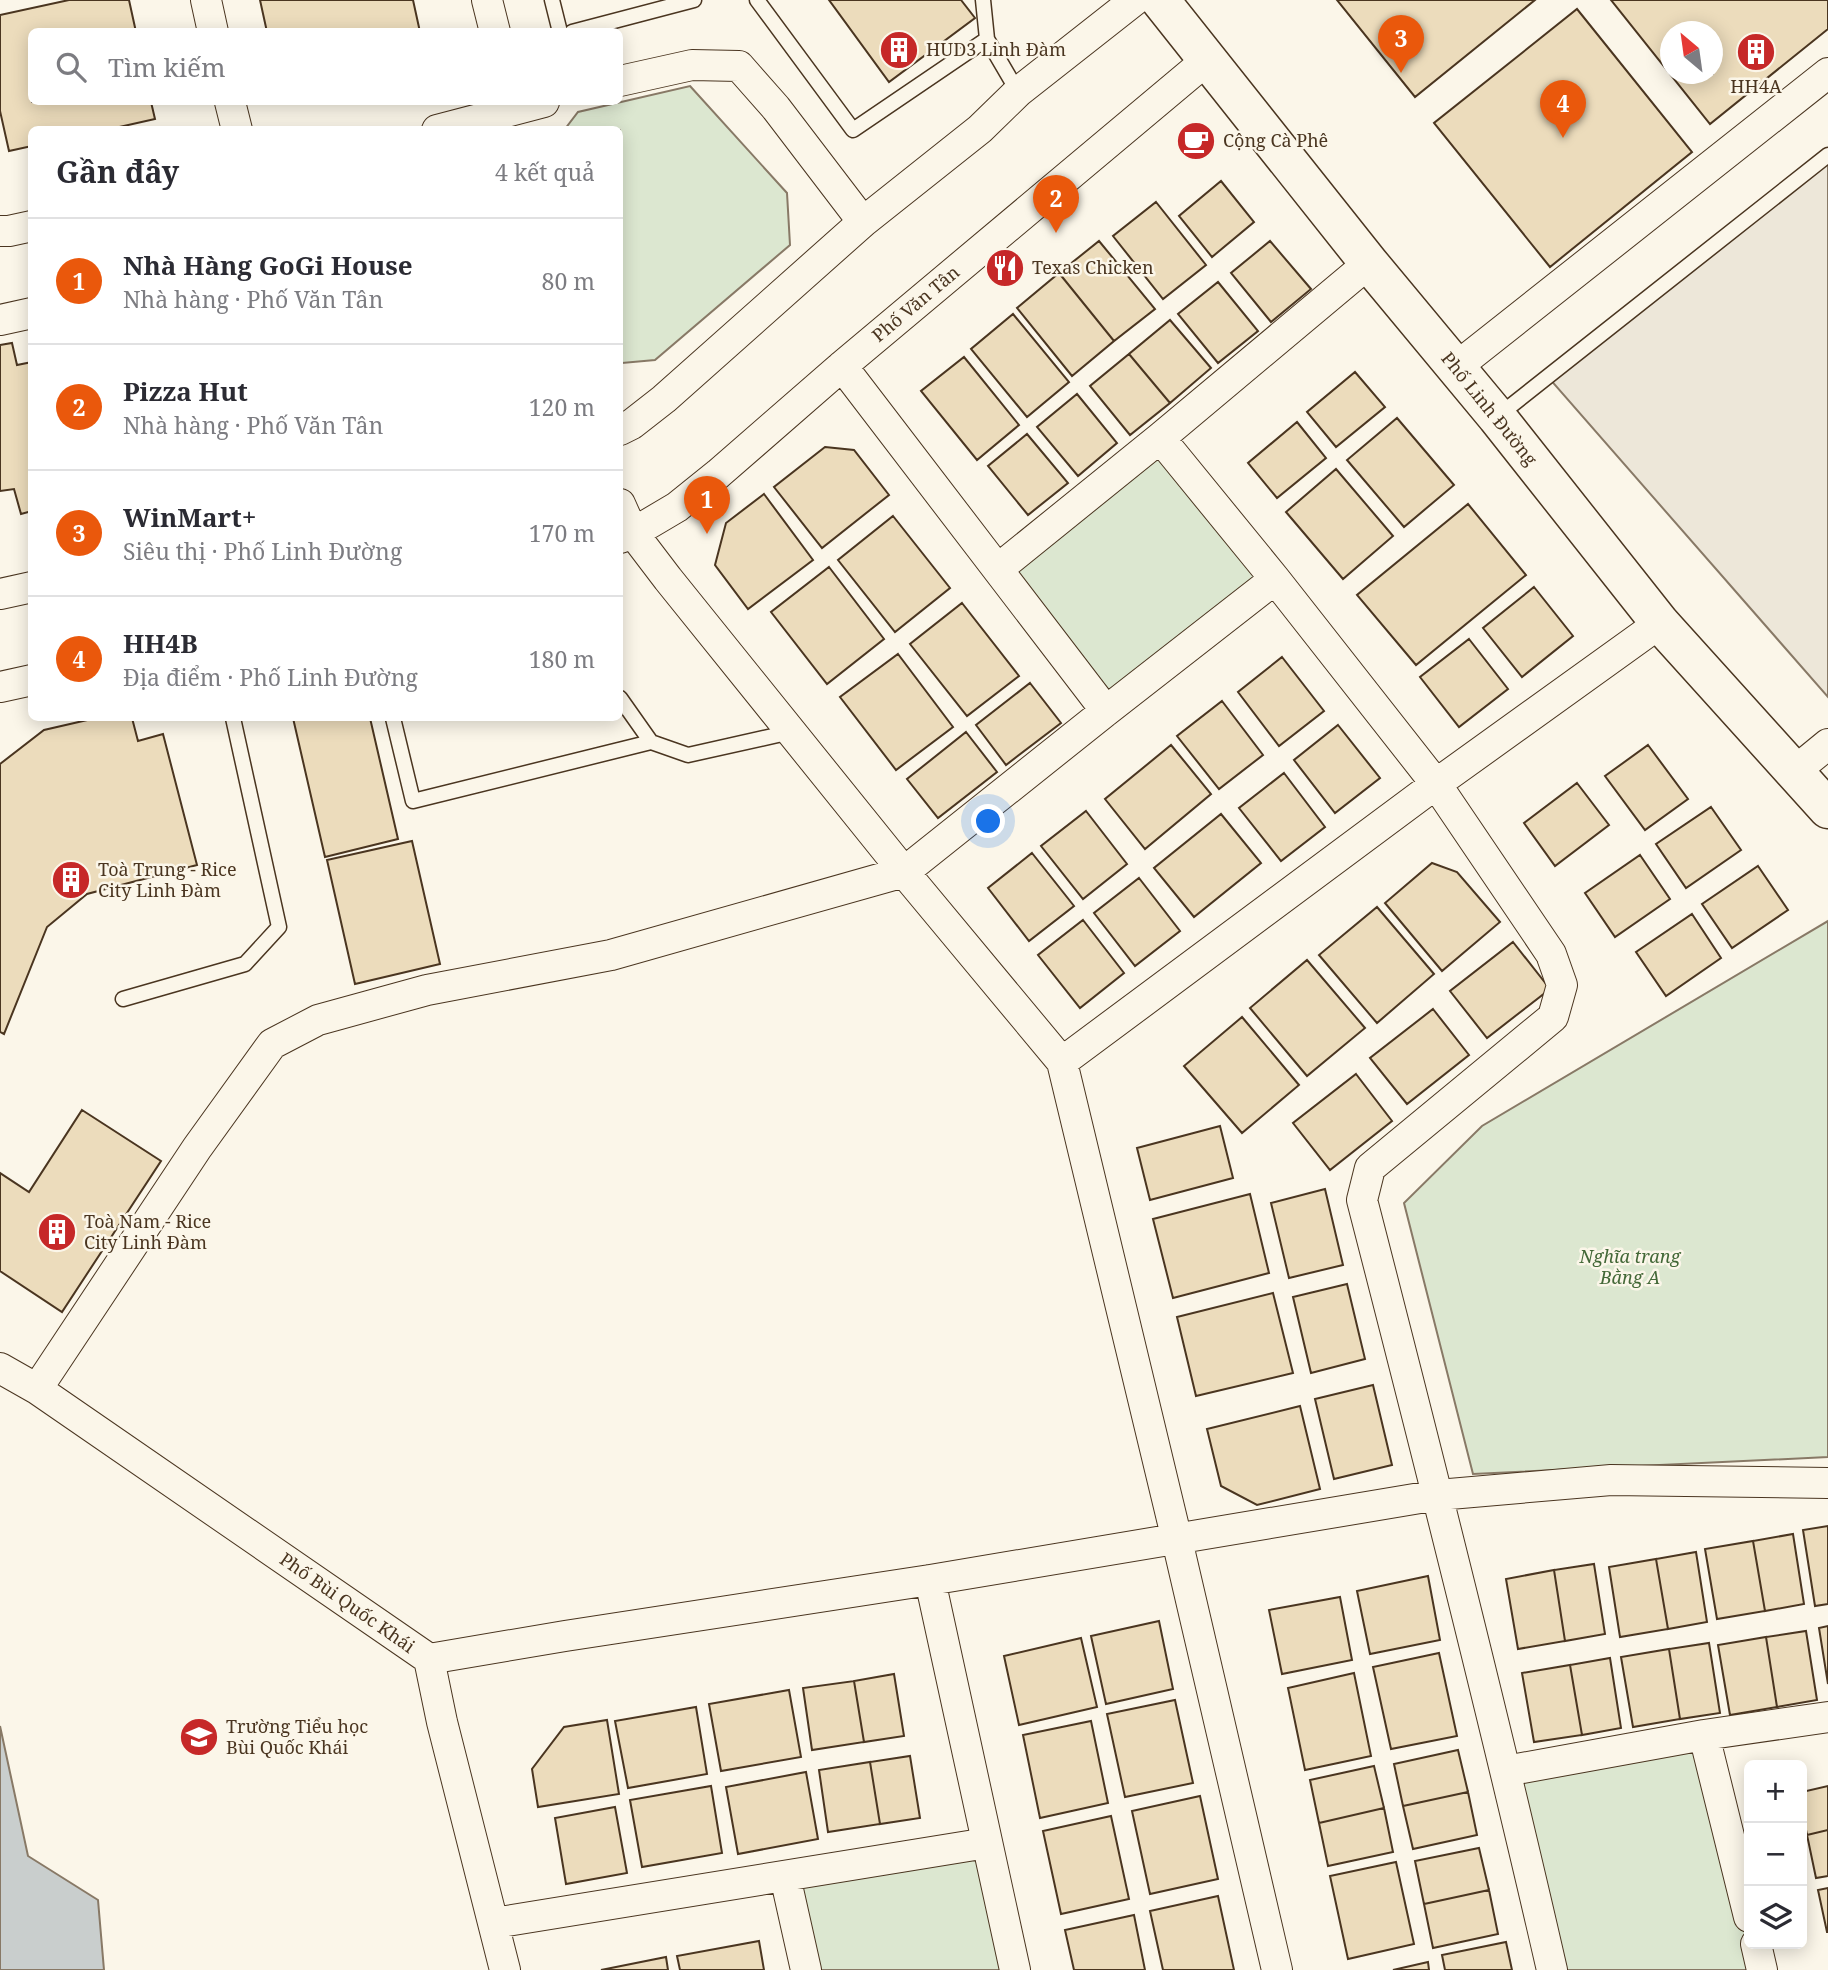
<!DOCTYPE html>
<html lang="vi">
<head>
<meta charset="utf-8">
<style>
	:root { --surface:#fff; --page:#f2f2f3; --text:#2b2b33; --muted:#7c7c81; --line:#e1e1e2; --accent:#ea580c }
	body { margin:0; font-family:"Noto Serif",serif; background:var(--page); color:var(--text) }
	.controls { position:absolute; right:21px; bottom:21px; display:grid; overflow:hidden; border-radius:10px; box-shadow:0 4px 18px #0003 }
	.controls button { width:63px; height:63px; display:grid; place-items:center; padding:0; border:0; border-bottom:2px solid var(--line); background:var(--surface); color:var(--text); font:35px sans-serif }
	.compass { position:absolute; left:1660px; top:21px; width:63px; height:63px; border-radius:50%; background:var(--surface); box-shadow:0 4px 18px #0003; rotate:331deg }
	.you { position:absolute; left:989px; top:822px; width:24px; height:24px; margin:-18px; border:5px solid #fff; border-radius:50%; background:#1a73e8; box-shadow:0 0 0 10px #1a73e833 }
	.badge { display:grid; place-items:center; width:46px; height:46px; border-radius:50%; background:var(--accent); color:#fff; font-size:23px; font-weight:700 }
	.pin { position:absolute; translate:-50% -58px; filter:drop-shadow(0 2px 4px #0008) }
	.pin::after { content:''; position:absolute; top:37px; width:24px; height:21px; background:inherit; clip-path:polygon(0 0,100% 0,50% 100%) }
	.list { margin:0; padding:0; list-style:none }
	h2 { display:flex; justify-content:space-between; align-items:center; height:91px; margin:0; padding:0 28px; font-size:30px }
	h2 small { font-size:23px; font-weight:400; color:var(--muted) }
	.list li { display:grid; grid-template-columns:46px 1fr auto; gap:21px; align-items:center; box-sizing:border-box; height:126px; padding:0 28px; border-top:2px solid var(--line) }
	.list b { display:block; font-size:26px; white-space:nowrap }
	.list p { margin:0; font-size:23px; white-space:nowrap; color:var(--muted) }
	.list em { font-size:23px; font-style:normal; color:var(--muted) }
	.icon { flex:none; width:38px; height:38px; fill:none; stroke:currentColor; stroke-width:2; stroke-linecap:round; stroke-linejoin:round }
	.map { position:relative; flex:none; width:1828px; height:1970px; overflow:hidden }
	.search { position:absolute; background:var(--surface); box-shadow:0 4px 18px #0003; left:28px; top:28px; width:595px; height:77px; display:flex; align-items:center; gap:18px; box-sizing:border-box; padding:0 24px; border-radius:10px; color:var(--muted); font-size:26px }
	.panel { position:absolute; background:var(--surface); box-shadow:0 4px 18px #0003; left:28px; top:126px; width:595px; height:595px; border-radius:10px }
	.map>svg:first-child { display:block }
	.green { fill:#dce7d0; stroke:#887966; stroke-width:2 }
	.parking { fill:#ede7d9; stroke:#887966; stroke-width:2 }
	.water { fill:#c9cecd; stroke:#887966; stroke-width:2 }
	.building { fill:#ecdcbc; stroke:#4a3520; stroke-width:2; fill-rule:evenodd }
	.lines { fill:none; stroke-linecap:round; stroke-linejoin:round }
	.lane-casing { stroke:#4a3520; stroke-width:17 }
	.street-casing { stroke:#4a3520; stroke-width:32 }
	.secondary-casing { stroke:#4a3520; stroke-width:41 }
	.lane { stroke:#fbf6e9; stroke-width:14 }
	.street { stroke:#fbf6e9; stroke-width:30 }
	.secondary { stroke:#fbf6e9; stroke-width:38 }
	.labels { text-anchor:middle; stroke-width:5; stroke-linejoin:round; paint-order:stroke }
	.poi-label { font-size:18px; fill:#4a3520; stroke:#fbf6e9; text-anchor:start }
	.street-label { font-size:18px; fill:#4a3520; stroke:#fbf6e9 }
	.park-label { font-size:18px; font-style:italic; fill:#436837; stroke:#fbf6e9 }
</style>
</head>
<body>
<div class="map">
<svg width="1828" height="1970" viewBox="0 0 1828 1970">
	<rect width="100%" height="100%" fill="#fbf6e9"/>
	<path class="green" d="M690,86l97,107 3,52 -135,115 -33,3 -2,-2v-231l-55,-1 13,-17z
		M1160,438l115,141 -169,132 -108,-142z
		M1828,921v536l-355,17 -69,-271 78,-77z
		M1704,1735l58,235h-210l-46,-199z
		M987,1843l28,127h-209l-21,-93z"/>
	<path class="parking" d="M1828,155v542l-280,-320z"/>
	<path class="water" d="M0,1726l28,130 70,44 6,70h-104z"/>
	<path class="building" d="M69,0h60l7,32h-104v70h119l4,17 -49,11h-74v16l-23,5 -9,-40v-96z
		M260,0h153l7,32h-153z
		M829,0h132l14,18 -86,64z
		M1337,0h198l-120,97z
		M1611,0h217v29l-118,95zM1671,32h42v42h-42z
		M1577,9l115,143 -142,115 -116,-144z
		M1221,181l33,41 -42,35 -33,-41z
		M1156,202l50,63 -43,34 -50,-63z
		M1099,241l56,68 -41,32 -55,-68z
		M1270,241l41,48 -40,33 -40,-49z
		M1059,273l55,68 -42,35 -55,-68z
		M1218,282l40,49 -40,32 -40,-49z
		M1013,314l56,68 -42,35 -56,-68z
		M1170,320l41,48 -41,35 -41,-49z
		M12,343l5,22 15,-3v149l-11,3 -7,-25 -14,2v-146z
		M1129,354l41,49 -40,32 -40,-49z
		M964,357l55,68 -42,35 -56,-69z
		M1355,372l30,35 -49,40 -29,-35z
		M1077,394l40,49 -39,33 -41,-49z
		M1397,418l57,67 -50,42 -57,-67z
		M1297,422l29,36 -49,40 -29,-35z
		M1027,434l41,49 -40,32 -40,-49z
		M825,447l29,3 35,45 -67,53 -48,-61z
		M1336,469l57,67 -50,43 -57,-67z
		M764,494l49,66 -65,49 -33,-44 11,-42z
		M1468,504l58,71 -110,90 -59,-70z
		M893,516l57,72 -55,44 -57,-72z
		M829,567l55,72 -57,45 -56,-72z
		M1534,587l39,49 -51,41 -39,-49z
		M962,603l57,73 -52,40 -57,-72z
		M1469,639l39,50 -49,38 -39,-50z
		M898,654l55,73 -57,43 -56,-73z
		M1282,657l42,54 -45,35 -41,-54z
		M1030,683l31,40 -55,42 -30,-40z
		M1222,701l41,54 -44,34 -42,-53z
		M96,718h36l6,23 25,-7 34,131 -110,29 -40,33 -43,107 -4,-2v-268l44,-34z
		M293,718h77l28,121 -73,18z
		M1338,725l42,53 -45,35 -41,-53z
		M966,732l31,40 -59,46 -31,-39z
		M1171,745l40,49 -66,55 -40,-50z
		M1648,745l40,54 -43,31 -40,-54z
		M1284,773l41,54 -44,34 -42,-53z
		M1577,783l32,42 -54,41 -31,-43z
		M1711,807l30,43 -55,38 -30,-44z
		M1086,811l41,53 -44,35 -42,-53z
		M1221,814l40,49 -67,54 -40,-49z
		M412,841l28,123 -85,20 -28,-124z
		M1032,853l42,53 -45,35 -41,-53z
		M1640,855l30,44 -55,38 -30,-44z
		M1432,863l25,9 43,50 -58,49 -57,-68z
		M1758,866l30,44 -56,38 -30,-44z
		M1139,878l41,53 -45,35 -41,-53z
		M1377,907l57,67 -57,49 -58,-68z
		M1692,914l29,44 -55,38 -30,-44z
		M1083,920l41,53 -44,35 -42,-53z
		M1513,942l37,47 -63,49 -37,-47z
		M1307,960l58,68 -58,48 -57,-68z
		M1433,1009l36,46 -62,49 -37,-46z
		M1242,1017l57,68 -57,48 -58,-67z
		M1356,1074l36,47 -62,49 -37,-47z
		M82,1110l79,51 -99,151 -62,-41v-98l29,19z
		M1220,1126l13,52 -83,22 -13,-52z
		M1325,1189l18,76 -54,13 -18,-75z
		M1250,1194l19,79 -96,25 -20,-79z
		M1347,1284l18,75 -54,14 -18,-76z
		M1273,1293l20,80 -97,23 -19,-79z
		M1373,1385l19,80 -58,14 -19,-80z
		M1300,1406l20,83 -63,16 -36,-19 -14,-57z
		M1828,1526v78l-13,2 -12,-76z
		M1793,1534l11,70 -39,7 -12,-70z
		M1753,1541l12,70 -48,8 -12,-70z
		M1696,1552l11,70 -39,7 -12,-70z
		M1656,1559l12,70 -48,8 -11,-70z
		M1594,1564l11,70 -40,7 -11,-71z
		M1554,1570l11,71 -47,8 -12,-70z
		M1428,1576l12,64 -70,14 -13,-63z
		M1340,1597l12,63 -70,14 -13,-64z
		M1159,1621l14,68 -67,15 -15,-68z
		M1828,1626v58l-9,-56z
		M1806,1631l11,69 -40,7 -11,-70z
		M1766,1637l11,70 -47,8 -12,-70z
		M1081,1638l16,69 -78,18 -15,-69z
		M1709,1643l11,70 -40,6 -11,-70z
		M1669,1649l11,70 -47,8 -12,-70z
		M1439,1653l18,83 -66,13 -18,-82z
		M1610,1658l11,70 -39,7 -12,-70z
		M1570,1665l12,70 -48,7 -12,-69z
		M1354,1673l17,83 -66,14 -17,-82z
		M894,1674l10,62 -40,6 -10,-61z
		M854,1681l10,61 -52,8 -9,-62z
		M789,1690l12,67 -80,14 -12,-67z
		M1175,1700l18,83 -68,14 -18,-83z
		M696,1707l11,67 -79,14 -13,-67z
		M607,1720l12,74 -81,13 -6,-38 32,-42z
		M1091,1721l17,82 -68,15 -17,-83z
		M1458,1750l10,42 -65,14 -9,-42z
		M910,1756l10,62 -40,6 -10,-62z
		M870,1762l10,62 -52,8 -9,-62z
		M1374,1766l10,42 -65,15 -9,-43z
		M806,1772l12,67 -80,15 -12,-67z
		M711,1786l11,67 -80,14 -12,-67z
		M1828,1786v44l-21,5 -5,-26v-17z
		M1468,1792l9,43 -64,14 -10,-43z
		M1200,1796l18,83 -68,15 -18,-83z
		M615,1807l12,66 -61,11 -11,-66z
		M1384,1808l9,44 -65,14 -9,-43z
		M1111,1816l18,83 -68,15 -18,-83z
		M1828,1830v46l-12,2 -9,-43z
		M1479,1848l10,42 -65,14 -9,-43z
		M1396,1862l18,82 -66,15 -18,-83z
		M1828,1888v44h-1l-9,-42z
		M1489,1890l9,44 -65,14 -9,-44z
		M1218,1896l16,74h-71l-13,-59z
		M1134,1915l11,55h-71l-9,-40z
		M759,1941l5,29h-84l-3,-14z
		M1506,1942l6,28h-67l-3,-15z
		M666,1957l2,13h-67z
		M1428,1962l1,8h-36z"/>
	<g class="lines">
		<g class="lane-casing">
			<path id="lane" d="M552,0l8,32
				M757,0l96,130 134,-91 31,53
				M983,0l4,39
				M572,32l122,-32
				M1498,416l330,-261
				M620,698l31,44
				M393,718l20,83 238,-59 37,13 103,-23
				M123,999l122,-35 34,-37 -46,-209"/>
		</g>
		<g class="street-casing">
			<path id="street" d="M206,0l7,32
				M487,0l8,32
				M620,81l72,-16 47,1 37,42 87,114
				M230,102l7,28
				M437,130l107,-28
				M0,231h9l23,-5
				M0,320l32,-7
				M842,366l264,345
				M1455,368l373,-295
				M620,430l12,-6 32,-25 199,-177 117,-93 38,-37 117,-92
				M1160,438l115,141 161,205 115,170 11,31 -9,32 -183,151 -8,32c66,256 131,512 190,770
				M620,504l13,29 35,46 236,293 158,190 115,478 100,430
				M620,538l13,-5 44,-26 41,-33 124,-108 365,-306
				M998,569l162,-131 209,-175
				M0,594l32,-7
				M0,687l32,-7
				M1795,771l33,-27
				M1062,1062l374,-278 224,-161
				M0,1368l37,21 392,270 13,63 63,248
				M37,1389l160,-241 75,-104 46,-24 109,-30 184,-35 293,-83 202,-161 169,-132
				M930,1580l85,390
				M429,1659l136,-23 365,-56 508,-85 173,-15 217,3
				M1704,1735l45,182
				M1506,1771l198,-36 124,-18
				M785,1876l21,94
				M494,1923l493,-80
				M1756,1944l6,26"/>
		</g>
		<g class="secondary-casing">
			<path id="secondary" d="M1160,0l209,263 128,154 163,206 168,186"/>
		</g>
		<use href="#lane" class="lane"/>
		<use href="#street" class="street"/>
		<use href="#secondary" class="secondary"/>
	</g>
	<defs>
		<g id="building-disc" transform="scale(2.0125)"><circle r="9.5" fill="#c62828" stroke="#fbf6e9"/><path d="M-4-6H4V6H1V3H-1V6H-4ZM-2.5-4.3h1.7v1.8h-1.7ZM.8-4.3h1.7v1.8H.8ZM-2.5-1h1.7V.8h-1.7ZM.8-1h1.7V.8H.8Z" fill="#fff"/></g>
		<g id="cafe-disc" transform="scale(2.0125)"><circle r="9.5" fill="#c62828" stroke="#fbf6e9"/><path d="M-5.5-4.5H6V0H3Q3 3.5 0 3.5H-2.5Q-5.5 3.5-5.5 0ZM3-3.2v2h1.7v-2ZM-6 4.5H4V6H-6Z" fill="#fff"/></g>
		<g id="restaurant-disc" transform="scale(2.0125)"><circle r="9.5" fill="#c62828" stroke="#fbf6e9"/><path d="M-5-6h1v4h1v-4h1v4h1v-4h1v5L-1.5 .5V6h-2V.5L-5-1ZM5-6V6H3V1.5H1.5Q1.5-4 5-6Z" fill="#fff"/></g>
		<g id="school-disc" transform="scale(2.0125)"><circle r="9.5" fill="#c62828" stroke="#fbf6e9"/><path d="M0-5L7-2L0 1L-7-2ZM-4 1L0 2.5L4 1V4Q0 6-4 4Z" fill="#fff"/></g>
	</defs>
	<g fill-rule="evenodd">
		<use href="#building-disc" x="899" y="50"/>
		<use href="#building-disc" x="1756" y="52"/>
		<use href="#cafe-disc" x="1196" y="141"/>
		<use href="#restaurant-disc" x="1005" y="268"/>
		<use href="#building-disc" x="71" y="880"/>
		<use href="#building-disc" x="57" y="1232"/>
		<use href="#school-disc" x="199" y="1737"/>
	</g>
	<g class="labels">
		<g class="poi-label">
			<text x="926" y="56">HUD3 Linh Đàm</text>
			<text x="1756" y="93" text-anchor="middle">HH4A</text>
			<text x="1223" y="147">Cộng Cà Phê</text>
			<text x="1032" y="274">Texas Chicken</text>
			<text x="98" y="876">Toà Trung - Rice<tspan x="98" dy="21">City Linh Đàm</tspan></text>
			<text x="84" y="1228">Toà Nam - Rice<tspan x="84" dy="21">City Linh Đàm</tspan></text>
			<text x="226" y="1733">Trường Tiểu học<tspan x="226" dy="21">Bùi Quốc Khái</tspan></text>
		</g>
		<g class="street-label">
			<text transform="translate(916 304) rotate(-40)" y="6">Phố Văn Tân</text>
			<text transform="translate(1489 409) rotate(51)" y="6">Phố Linh Đường</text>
			<text transform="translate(347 1603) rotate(35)" y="6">Phố Bùi Quốc Khái</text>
		</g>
		<g class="park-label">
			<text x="1630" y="1263">Nghĩa trang<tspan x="1630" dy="21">Bằng A</tspan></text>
		</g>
	</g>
</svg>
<div class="controls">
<button>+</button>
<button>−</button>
<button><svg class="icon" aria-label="layers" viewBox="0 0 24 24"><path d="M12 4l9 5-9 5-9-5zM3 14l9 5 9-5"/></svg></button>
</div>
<svg class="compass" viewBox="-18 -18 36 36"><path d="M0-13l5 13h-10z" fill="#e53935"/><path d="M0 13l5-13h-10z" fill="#7c7c81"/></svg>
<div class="you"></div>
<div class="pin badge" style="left:707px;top:534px">1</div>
<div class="pin badge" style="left:1056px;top:233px">2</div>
<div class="pin badge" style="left:1401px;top:73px">3</div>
<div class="pin badge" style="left:1563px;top:138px">4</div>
<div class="search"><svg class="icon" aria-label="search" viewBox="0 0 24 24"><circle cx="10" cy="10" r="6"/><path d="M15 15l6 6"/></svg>Tìm kiếm</div>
<section class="panel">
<h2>Gần đây<small>4 kết quả</small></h2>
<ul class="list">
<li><span class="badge">1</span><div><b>Nhà Hàng GoGi House</b><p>Nhà hàng · Phố Văn Tân</p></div><em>80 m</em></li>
<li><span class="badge">2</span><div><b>Pizza Hut</b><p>Nhà hàng · Phố Văn Tân</p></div><em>120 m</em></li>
<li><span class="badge">3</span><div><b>WinMart+</b><p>Siêu thị · Phố Linh Đường</p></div><em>170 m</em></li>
<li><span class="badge">4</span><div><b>HH4B</b><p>Địa điểm · Phố Linh Đường</p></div><em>180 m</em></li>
</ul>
</section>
</div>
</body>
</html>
